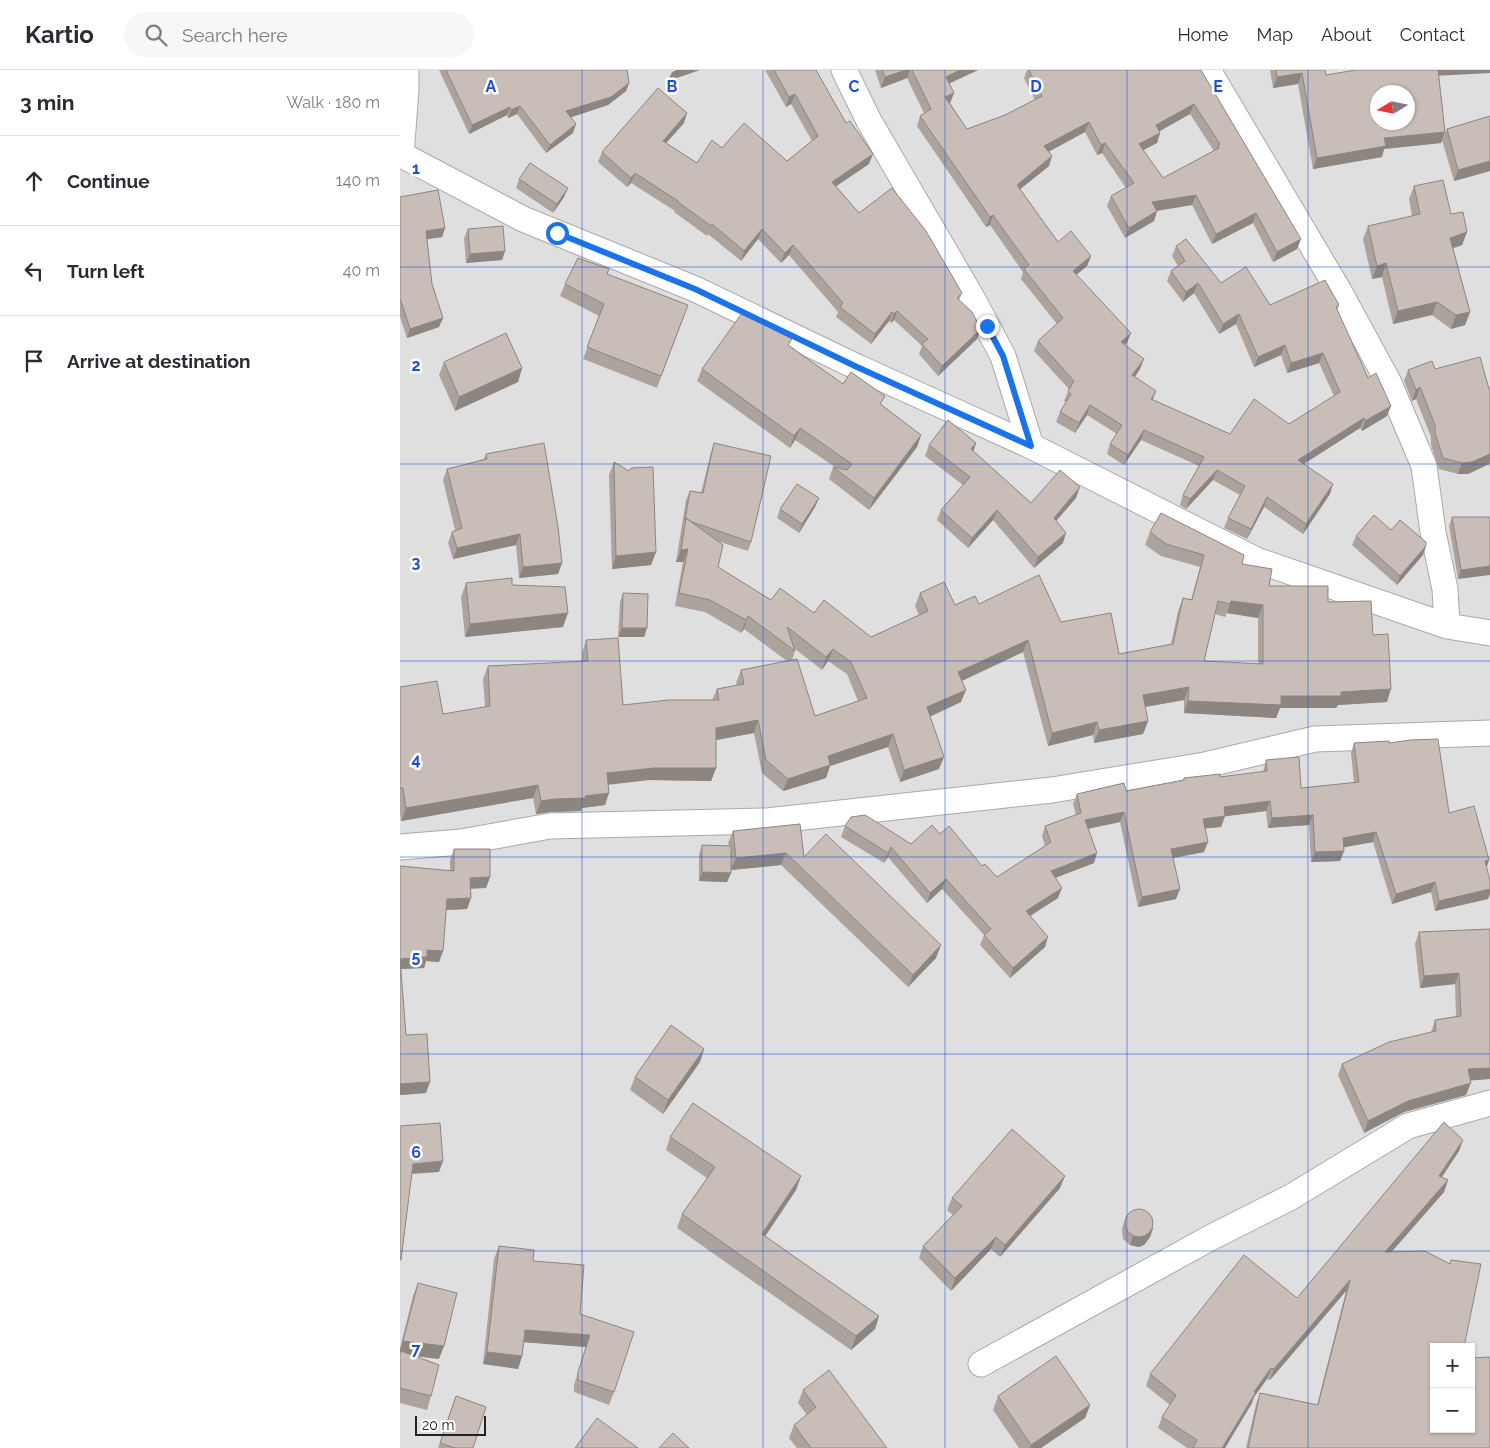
<!DOCTYPE html>
<html lang="en">
<head>
<meta charset="utf-8">
<style>
	:root { --surface:#fff; --page:#f7f7f7; --text:#2b2b33; --muted:#7c7c81; --line:#e1e1e2 }
	body { margin:0; font-family:Raleway,sans-serif; background:var(--page); color:var(--text) }
	.controls { position:absolute; right:15px; bottom:15px; display:grid; overflow:hidden; border-radius:0px; box-shadow:0 1px 4px #0004 }
	.controls button { width:45px; height:45px; display:grid; place-items:center; padding:0; border:0; border-bottom:1px solid var(--line); background:var(--surface); color:var(--text); font:25px sans-serif }
	.compass { position:absolute; left:970px; top:15px; width:45px; height:45px; border-radius:50%; background:var(--surface); box-shadow:0 1px 4px #0004; rotate:260deg }
	.scale { position:absolute; left:15px; bottom:12px; width:71px; box-sizing:border-box; padding-left:5px; border:2px solid #222; border-top:0; font-size:14px; line-height:18px; white-space:nowrap; color:#222; -webkit-text-stroke:4px #fff; paint-order:stroke }
	.stop { position:absolute; width:15px; height:15px; margin:-11px; border:4px solid #1a73e8; border-radius:50%; background:#fff }
	.stop.end { background:#1a73e8; border-color:#fff; box-shadow:0 1px 5px #0008 }
	.list { margin:0; padding:0; list-style:none }
	h2 { display:flex; justify-content:space-between; align-items:center; height:65px; margin:0; padding:0 20px; font-size:21px }
	h2 small { font-size:16px; font-weight:400; color:var(--muted) }
	.list li { display:grid; grid-template-columns:32px 1fr auto; gap:15px; align-items:center; box-sizing:border-box; height:90px; padding:0 20px; border-top:1px solid var(--line) }
	.list b { display:block; font-size:19px; white-space:nowrap }
	.list em { font-size:16px; font-style:normal; color:var(--muted) }
	.icon { flex:none; width:28px; height:28px; fill:none; stroke:currentColor; stroke-width:2; stroke-linecap:round; stroke-linejoin:round }
	.map { position:relative; flex:none; width:1090px; height:1378px; overflow:hidden }
	header { display:flex; align-items:center; gap:30px; box-sizing:border-box; height:70px; padding:0 25px; background:var(--surface); border-bottom:1px solid var(--line) }
	header strong { font-size:24px }
	nav { display:flex; gap:28px; margin-inline-start:auto; font-size:18px }
	.search { width:350px; height:45px; background:var(--page); display:flex; align-items:center; gap:12px; box-sizing:border-box; padding:0 18px; border-radius:28px; color:var(--muted); font-size:19px }
	main { display:flex }
	aside { flex:1; background:var(--surface) }
	.map>svg:first-child { display:block }
	.residential { fill:#e0dfdf; fill-rule:evenodd }
	.lines { fill:none; stroke-linecap:round; stroke-linejoin:round }
	.street-casing { stroke:#a9a9a9; stroke-width:27 }
	.street { stroke:#fff; stroke-width:25 }
	.wall { fill:#aca39d; fill-rule:evenodd }
	.shaded-wall { fill:#8c8580 }
	.building { fill:#c8beb7; stroke:#8c8580; fill-rule:evenodd }
	.route { stroke:#1a73e8; stroke-width:6 }
	.grid { fill:none; stroke:#1d4ed8; stroke-width:1; stroke-opacity:0.55 }
	.grid-label { font-size:16px; text-anchor:middle; font-weight:bold; fill:#1d4ed8; stroke:#fff; stroke-width:5; stroke-linejoin:round; paint-order:stroke }
</style>
</head>
<body>
<header>
<strong>Kartio</strong>
<div class="search"><svg class="icon" aria-label="search" viewBox="0 0 24 24"><circle cx="10" cy="10" r="6"/><path d="M15 15l6 6"/></svg>Search here</div>
<nav><a>Home</a><a>Map</a><a>About</a><a>Contact</a></nav>
</header>
<main>
<aside>
<h2>3 min<small>Walk · 180 m</small></h2>
<ul class="list">
<li><svg class="icon" aria-label="ahead" viewBox="0 0 24 24"><path d="M12 20V5M6 11l6-6 6 6"/></svg><div><b>Continue</b></div><em>140 m</em></li>
<li><svg class="icon" aria-label="left" viewBox="0 0 24 24"><path d="M17 20v-9H6M10 6l-5 5 5 5"/></svg><div><b>Turn left</b></div><em>40 m</em></li>
<li><svg class="icon" aria-label="arrive" viewBox="0 0 24 24"><path d="M6 21V4h12l-3 4 3 4H6"/></svg><div><b>Arrive at destination</b></div></li>
</ul>
</aside>
<div class="map">
<svg width="1090" height="1378" viewBox="0 0 1090 1378">
	<rect width="100%" height="100%" fill="#f2efe8"/>
	<path class="residential" d="M0,0h1090v1378h-1090zM978,22h30v30h-30zM1034,1277h37v82h-37z"/>
	<g class="lines">
		<g class="street-casing">
			<path id="street" d="M444,0l25,51 102,175 32,60 28,90
				M808,0l131,221 50,92 35,83 9,66 12,57 2,37
				M0,84l123,65 172,70 162,78 174,79 225,114 191,66 43,7
				M1,85l5,-65v-20
				M0,777l61,-5 89,-16 217,-5 285,-31 153,-25 110,-26 175,-6
				M581,1294l229,-126 81,-41 117,-71 82,-23"/>
		</g>
		<use href="#street" class="street"/>
	</g>
	<path class="wall" d="M39,0h188l2,13 -3,8 -18,14 -37,12 2,16 -27,20 -29,-39 -9,4 -1,-3 -38,19z
		M365,0h51l53,94 -33,22 23,27 103,80 -3,7 18,39 -39,37 -19,-22 3,-8 -28,-26 -3,3 -2,-2 -18,23 -35,-27 2,-5 -49,-57 -8,8 -23,-24 -17,22 -33,-27 -1,2 -33,-24 1,-1 -44,-28 -4,4 -29,-25 4,-10 82,-29 -18,20 31,20 25,-15 65,13 25,-20 -21,-37 -5,3z
		M475,0h103l-29,13 5,10 -4,10 17,26 38,-14 30,-15 -11,-22 3,-8h174l96,179 -24,13 -20,-39 -41,21 -20,-39 -35,6 -3,10 -29,17 -18,-32 4,-10 15,-8 -24,-35 -5,2 -12,-23 -36,19v15l-29,23 38,53 33,14 -4,10 -11,9 51,68 -2,2 15,24 -5,8 21,14 -3,9 77,34 59,-10 45,-28 -15,-33 -32,10 -6,-18 -27,12 -18,-43 -17,10 -25,-41 -11,9 -16,-21 4,-10 7,-5 -6,-10 4,-10 45,37 49,22h69l-2,5 31,68 19,38 -25,15 -2,-3 -56,36 26,30 -27,40 -39,-27 -17,32 -23,-11 4,-10 12,-23 -27,-15 -27,29 -6,-4 3,-10 16,-29 -58,-26 -17,25 -17,-11 3,-10 7,-10 -30,-19 -12,18 -19,-11 4,-10 6,-10 -2,-1 5,-12 -35,-38 4,-10 19,-17 -36,-45 2,-7 -33,-47 -4,2 -69,-101 3,-10 4,-3 -17,-35 -26,10zM790,44l24,37 -51,27 -20,-28 14,-7 3,-10 -1,-2z
		M870,0h55l1,5 113,1 6,56 -4,11 -57,6 -2,8 -69,12 -15,-85 -25,4z
		M1090,46v55l-36,10 -12,-41 5,-11z
		M119,109l45,18 -11,16 -37,-25z
		M1014,116l37,28 16,18 -5,13 -9,3 17,64 -5,13 -14,4 -19,-14 -39,9 -11,-47 -10,2 -9,-40 5,-13 44,-10 -3,-17z
		M0,127l45,31 -3,9 -15,2 5,45 11,34 -4,9 -32,11 -7,-21z
		M68,159l37,22 -3,9 -36,3 -2,-25z
		M207,204l81,31 -31,83 -74,-29 16,-43 -39,-20 5,-12z
		M390,276l53,38 39,21 39,30 -4,12 -48,63 -40,-31 4,-12h2l-40,-27 -5,8 -93,-67 5,-12z
		M44,292l78,6 -4,14 -63,29 -16,-36z
		M1035,299l55,20v79l-1,-4 -21,10h-10l-19,-5 -8,-24v-8l-15,-38 -4,2 -8,-20 4,-11z
		M314,373l37,99 -3,9 -31,-10 1,26 53,33 43,13 57,24 48,-22 -4,-9 5,-13 35,12 24,-1 82,18 58,32 52,-10 7,-33 5,-13 8,2 9,-33 -39,-11 -16,-11 5,-13 92,32 27,22 59,16 45,33 14,67 -49,3 -2,3h-56l-4,10 -92,-5v-13l-39,7 3,14 -5,13 -49,9 -1,-8 -45,11 -25,-94 -61,29 -1,21 -31,14 9,53 -39,13 -12,-35 -58,19 -4,12 -43,13 -21,-18 -8,-40 -38,7v28l-5,13 -62,-1 -41,5 -3,20 -23,3 -1,3 -31,1 -14,2 -3,-16 -132,23 -1,-8v-126l43,27 42,-7 -2,-28 5,-13 94,-4v-9l4,-13 37,65 89,-5 5,-11 20,-4 -1,-2 5,-13 46,-9 -43,-32 -3,4 -36,-21 -30,-6 8,-44h-7l10,-62 4,-9 11,2 10,-41zM827,543l31,5v46l-54,-3 11,-47 10,3zM394,578l28,22 6,-9 19,13 11,27 -43,15 -23,-56 3,-9z
		M576,373l-3,8 58,52 45,-5 -20,23 7,22 -29,25 -41,-48 -25,28 -31,-28 4,-10 22,-25 -38,-29 4,-11z
		M86,384l76,109 -4,11 -39,4 -3,-33 -63,14 -5,-16 4,-11 3,-2 -12,-50 4,-11 37,-10z
		M214,392l15,9 27,81 -5,13 -39,4 -3,-94z
		M419,428l-4,9 -16,26 -22,-15 3,-9z
		M1052,447h38l-32,62 -9,-53z
		M991,460l35,16 -3,9 -26,30 -45,-40 4,-9z
		M66,513l46,2 51,42 -98,10 -4,-40z
		M223,523l24,35 -3,9h-26l2,-35z
		M954,673h35l60,70 38,54 1,32 -53,12 -4,-19 -39,12 -19,-62 -29,5v4l-4,10 -29,1 -2,-37 -41,3 -2,-17 -41,5 -4,11 -16,1 -1,24 -31,6 3,41 -38,8 -18,-85 -32,7 6,34 -39,15 3,20 -28,18 15,31 -35,31 -30,-33 4,-10 -42,-46 -15,14 -39,-46 -4,6 -43,-26 4,-11 66,18 29,-10 57,43 48,-31 -3,-10 3,-10 31,-11 -3,-11 4,-10 49,-3 57,-11 1,-2 36,-1 43,-5 3,-12 35,28 53,-5 -3,-30z
		M333,761l71,26 132,101 -28,29 -127,-122 -50,5v-4v7l-4,9 -28,-1v-27l3,-9 27,1 -1,-3z
		M54,779l36,28 -4,11h-15v10l-4,11 -21,1 -3,41 -4,11 -13,-1 -2,7 -23,1 5,66 20,58 -26,2v-229l50,5v-11z
		M1090,859v150l-20,1 -4,15 -62,17 -40,21 -26,-58 4,-11 89,-32 4,-12 21,-4 -1,-32 -35,4 -5,-44 4,-12z
		M304,979l-4,13 -37,52 -33,-24 5,-13z
		M270,1067l131,39 -5,14 -31,46 114,80 -4,13 -24,21 -174,-122 5,-14 25,-36 -41,-28z
		M1059,1081l-17,26 6,3 -4,12 -53,60 58,12 2,-4 -17,87 56,101h-244l10,-44 4,-11 57,12 29,-114 -76,89 -3,-1 -13,18 -2,6 -27,45h-38l-29,-20 4,-11 8,-12 -24,-19 4,-12 147,-76z
		M660,1118l-60,69 -9,-8 -40,42 -32,-33 4,-12 30,-31 -6,-5 5,-12z
		M726,1146l27,12 -3,9 -6,8 -5,2 -9,-2 -7,-6 -1,-10z
		M99,1176l34,15 47,53 34,78 -5,13 -35,-13v-7l12,-38 -62,-5 -2,14 -4,13 -35,-5 11,-105z
		M18,1213l21,76 -24,-3 16,40 -4,14 -27,-7v-55l13,-52z
		M403,1320l84,58h-90l-8,-10 5,-13 13,-10 -9,-12z
		M56,1326l17,52h-35z
		M598,1326l92,9 -5,13 -44,30h-22l-26,-38z"/>
	<path class="shaded-wall" d="M277,0h23l-32,11 4,-9z
		M506,0h4l-3,8 -26,10 4,-11z
		M560,0h18l-36,17 4,-10z
		M1035,0h55v3l-57,3z
		M902,3l-4,11 -25,4 4,-11z
		M229,13l-3,8 -18,14 -45,15 3,-9z
		M554,23l-4,10 -5,-6z
		M395,24l-4,10 -5,3 3,-10z
		M794,34l-4,10 -37,21 3,-10z
		M120,36l-3,8 -9,4 3,-8z
		M110,37l-3,8 -38,19 3,-9z
		M287,43l-3,10 -24,27 3,-9z
		M689,52l-4,10 -44,24 3,-10z
		M176,54l-3,9 -27,20 4,-8z
		M1045,62l-4,11 -57,6 -2,8 -69,12 4,-11 67,-20z
		M760,63l-3,10 -21,11 3,-10z
		M705,73l-3,10 -5,2 4,-10z
		M473,84l-4,10 -40,27 3,-9z
		M652,86l-3,10 -36,29 4,-10z
		M1090,91v10l-36,10 4,-11z
		M235,103l-4,10 -4,4 4,-9z
		M168,118l-4,9 -11,16 4,-9z
		M796,125l-4,10 -44,7 4,-10z
		M757,141l-3,10 -29,17 4,-10z
		M856,143l-3,10 -41,21 4,-10z
		M593,145l-3,10 -4,2 4,-10z
		M45,158l-3,9 -20,3 4,-9z
		M362,159l-4,10 -17,22 3,-10z
		M1067,162l-5,13 -17,6 5,-13z
		M901,169l-4,10 -24,13 4,-10z
		M393,175l-4,10 -8,8 4,-10z
		M105,181l-3,9 -36,3 4,-9z
		M691,186l-4,10 -18,15 4,-10z
		M986,193l-4,14 -10,2 5,-13z
		M798,213l-4,10 -11,9 3,-10z
		M1037,232l-5,13 -39,9 5,-13z
		M497,241l-3,9 -3,3 3,-9z
		M492,242l-3,9 -18,23 4,-10z
		M1070,242l-5,13 -14,4 5,-14z
		M839,244l-3,10 -17,10 4,-10z
		M43,248l-4,9 -32,11 3,-9z
		M581,259l-4,10 -39,37 4,-10z
		M731,263l-4,10 -10,9 4,-10z
		M885,275l-4,10 -27,12 4,-10z
		M923,283l-4,10 -32,10 4,-10z
		M744,289l-4,10 -11,16 3,-10z
		M122,298l-4,14 -63,29 4,-14z
		M1020,317l-4,12 -4,2 4,-11z
		M690,335l-3,10 -12,18 4,-10z
		M991,336l-4,10 -25,15 3,-10z
		M964,348l-4,10 -66,42 4,-10z
		M400,358l-5,12 -5,8 4,-12z
		M744,360l-3,10 -17,25 4,-10z
		M521,365l-4,12 -48,63 5,-12z
		M576,373l-3,10 -2,-4z
		M1090,384v7l-1,3 -21,10h-10l4,-11z
		M817,400l-4,10 -27,29 4,-10z
		M933,414l-3,10 -27,40 3,-10z
		M680,417l-4,11 -26,30 4,-10z
		M867,427l-3,10 -17,32 4,-10z
		M419,428l-4,9 -16,26 3,-9z
		M597,440l-4,10 -25,28 4,-10z
		M666,463l-3,10 -29,25 4,-11z
		M120,464l-4,11 -63,14 4,-11z
		M1026,476l-3,9 -26,30 3,-9z
		M288,479l-5,13h-7l5,-12z
		M256,482l-5,13 -39,4 4,-13z
		M162,493l-4,11 -39,4 4,-11z
		M1090,496v9l-32,4 3,-9z
		M831,531l32,4 -5,13 -31,-5z
		M168,543l-5,14 -98,10 5,-13z
		M348,546l-4,13 -3,4 5,-13z
		M222,558h25l-3,9h-26z
		M628,570l-5,12 -70,33 5,-13z
		M433,579l-5,12 -6,9 4,-13z
		M789,617l-5,13 -45,8 4,-13z
		M991,619l-4,13 -49,3 -2,3h-56l-4,10 -92,-5 4,-12z
		M566,620l-5,12 -38,18 4,-13z
		M358,650l-4,13 -43,8 5,-13z
		M748,651l-5,13 -49,9 5,-13z
		M697,652l-4,13 -45,11 4,-13z
		M493,664l-5,13 -58,19 -4,12 -43,13 5,-12 40,-23z
		M544,687l-5,12 -39,13 4,-12z
		M254,698h62l-5,13 -62,-1 -46,5 4,-12z
		M138,715l-5,13 -132,23 5,-13z
		M209,723l-4,12 -23,3 -1,3 -31,1 -14,2 5,-13z
		M870,731l-4,10 -46,6 4,-10z
		M724,742l-4,10 -39,8 4,-10z
		M913,745l-4,10 -41,3 4,-10z
		M825,746l-4,11 -21,2 3,-10z
		M976,762l-3,10 -33,6 3,-10z
		M808,772l-4,10 -36,7 3,-10z
		M491,777l-3,10 -4,6 4,-10z
		M944,781l-4,10 -29,1 4,-10z
		M386,783l-5,12 -50,5 5,-12z
		M697,783l-3,10 -47,18 4,-10z
		M1089,790l-3,10 -1,-9z
		M302,802l29,1 -4,9 -28,-1z
		M90,807l-4,11 -20,1 4,-11z
		M546,809l-4,10 -15,14 3,-10z
		M1035,812l-4,10 -39,12 4,-10z
		M662,818l-4,10 -36,23 4,-10z
		M780,819l-4,10 -38,8 4,-10z
		M1090,819v5l-2,5 -53,12 4,-10z
		M71,828l-4,11 -24,1 4,-11z
		M648,867l-3,10 -35,31 3,-10z
		M541,875l-5,13 -28,29 5,-12z
		M27,880l16,1 -4,11 -13,-1 -2,7 -24,1v-10z
		M1059,903l-4,11 -35,4 4,-12z
		M304,979l-4,13 -37,52 5,-14z
		M1090,998v11l-26,2 4,-12z
		M30,1012l-4,11 -26,2v-11z
		M1071,1013l-5,12 -62,17 -40,21 4,-12 40,-20z
		M1063,1070l-4,11 -24,36 4,-11z
		M43,1091l-4,11 -30,2 4,-10z
		M401,1106l-5,14 -38,57 4,-13z
		M665,1106l-5,12 -60,69 5,-12z
		M1048,1110l-4,12 -63,72 4,-12z
		M753,1158l-3,9 -6,8 -5,2 -9,-2 3,-9z
		M596,1167l-5,12 -40,42 4,-13z
		M950,1210l-4,11 -76,89 4,-11z
		M479,1246l-4,13 -24,21 5,-14z
		M125,1260l65,5 -4,12 -65,-5z
		M3,1271l41,5 -5,13 -39,-5v-4z
		M87,1282l35,4 -4,13 -35,-5z
		M871,1298l-4,11 -13,18 -2,6 -27,45h-3l32,-56z
		M690,1335l-5,13 -44,30h-11l1,-3z"/>
	<path class="building" d="M46,0h181l2,13 -18,14 -45,14 10,13 -26,21 -30,-39 -9,4 -1,-3 -38,18z
		M374,0h42l30,53 4,-2 23,33 -41,28 27,31 33,-25 34,43 36,62 -5,5 15,14 9,17 -39,37 -20,-22 6,-5 -31,-28 -3,3 -2,-2 -17,22 -35,-27 3,-4 -50,-58 -8,8 -23,-24 -18,22 -32,-27 -1,2 -33,-24v-1l-43,-28 -4,5 -29,-26 56,-64 29,25 -24,28 34,22 15,-23 10,8 22,-25 43,38 31,-25 -23,-42 -6,3z
		M482,0h24l-21,7z
		M512,0h48l-14,7 8,16 -9,4 22,32 38,-14 37,-19 -13,-26h172l100,169 -24,13 -21,-39 -40,21 -20,-39 -44,7 5,9 -28,17 -18,-32 23,-13 -29,-40 -4,2 -12,-23 -45,24 8,10 -35,29 41,57 13,-11 20,25 -18,15 58,62 -10,9 23,17 -12,16 24,16 -5,8 79,35 24,-35 35,25 51,-32 -17,-39 -32,10 -6,-18 -27,12 -19,-43 -16,10 -25,-41 -12,9 -15,-21 14,-10 -9,-15 10,-7 35,44 25,-16 24,38 55,-25 14,25 -3,2 32,71 8,-5 15,33 -26,15 -1,-3 -66,42 35,24 -27,40 -39,-27 -16,32 -23,-11 17,-32 -28,-16 -27,29 -7,-4 21,-38 -60,-27 -16,25 -18,-11 12,-19 -32,-20 -11,18 -19,-11 11,-18 -3,-3 6,-10 -36,-40 25,-23 -39,-49 5,-4 -36,-50 -3,2 -70,-101 11,-7zM794,34l26,40 -2,2 1,2 -56,30 -24,-34 21,-11 -4,-8z
		M876,0h49l1,5 30,-5h82l7,62 -61,6 2,8 -69,12 -15,-85 -25,4zM978,22h30v30h-30z
		M1090,46v45l-32,9 -11,-41z
		M130,93l38,25 -11,16 -38,-25z
		M1043,110l8,34 12,-2 4,20 -17,6 20,74 -14,3 -19,-13 -39,9 -12,-48 -9,3 -9,-40 52,-12 -6,-28z
		M38,120l7,38 -19,3 6,53 11,34 -33,11 -10,-31v-101z
		M103,156l2,25 -35,3 -2,-25z
		M178,188l31,11 -2,5 81,31 -27,71 -74,-29 17,-43 -39,-20z
		M342,243l50,26 -4,6 55,39 8,-12 34,24 -5,8 41,31 -47,63 -41,-31 14,3 5,-6 -52,-36 -6,8 -92,-67z
		M106,263l16,35 -63,29 -15,-35z
		M1080,287l9,32h1v65l-18,8 -10,1 -19,-5 -8,-25v-8l-15,-38 -4,3 -8,-20 24,-9 3,8z
		M548,350l28,23 -5,6 60,54 29,-33 20,17 -26,31 12,15 -28,24 -41,-47 -25,28 -31,-28 29,-33 -41,-32z
		M144,373l14,84 4,36 -39,4 -3,-33 -63,14 -5,-16 10,-4 -15,-59 40,-10 -1,-5z
		M314,373l57,13 -20,86 -59,-20 -6,-4 -1,2 5,-29 13,2z
		M214,392l15,9 2,-3 22,-1 3,85 -40,4z
		M397,414l22,14 -17,26 -22,-15z
		M761,443l83,42 -2,9 30,5 -3,17h59v16l43,-1 2,34 15,-1 3,55 -50,3v4h-60v9l-93,-4 1,-14 -46,8 5,26 -49,9 -2,-8 -45,11 -24,-93 -70,32 8,18 -39,17 17,50 -40,13 -11,-36 -65,22 2,9 -42,14 -22,-19 -8,-40 -42,8v40h-62l-47,5 2,20 -24,3 1,2 -32,1 -13,2 -3,-16 -132,23 -3,-20h-3v-101l37,-6 6,33 47,-8 -2,-40 100,-5 -2,-21 32,-2 5,67 46,-5h50l-2,-11 27,-5 -3,-14 56,-11 18,57 52,-18 -16,-36 -18,-13 -7,8 -39,-30 8,24 -47,-35 -2,4 -36,-20 -31,-7 9,-44 -7,1 5,-32 37,27 -5,22 53,33 9,-12 34,25 10,-13 47,37 57,-26 -8,-18 24,-11 11,23 20,-9 4,8 60,-29 22,47 50,-9 8,41 54,-10 10,-46 9,2 12,-45 -38,-11 -16,-12zM818,531l12,3 1,-3 32,4v59l-59,-3z
		M974,445l17,15 9,-10 26,22v4l-26,30 -44,-40z
		M1052,447h38v49l-29,4z
		M112,508v7l53,2 3,26 -98,11 -4,-41z
		M223,523l25,1 -1,34h-25z
		M1038,669l11,74 25,-7 15,54 -4,1 5,20v8l-51,12 -4,-19 -39,12 -20,-62 -33,6 1,13 -29,1 -2,-37 -41,3 -2,-17 -46,6 1,9 -22,3 5,23 -37,7 9,40 -38,8 -18,-85 -39,8 12,33 -46,18 11,17 -36,23 22,26 -35,31 -29,-33 7,-6 -45,-50 -16,14 -39,-46 -3,6 -43,-27 6,-9 14,-2 46,29 21,-19 8,9 9,-8 33,40 3,-2 12,13 54,-35 -6,-16 36,-13 -4,-19 47,-11 2,8 58,-11v-2l36,-4v3l47,-6 -1,-11 33,-3 2,31 58,-6 -5,-39 35,-2v2l21,-3z
		M400,754l4,33 22,-23 115,111 -28,30 -127,-122 -50,5 -3,-27z
		M302,775l29,1v27l-29,-1z
		M54,779h36v28l-20,1 1,20 -24,1 -4,52 -16,-1v7l-27,2 6,76 21,-1 3,48 -30,2v-218l54,5z
		M1090,859v139l-22,1 3,14 -63,18 -40,20 -26,-57 47,-22 47,-11 -1,-11 26,-4 -2,-43 -35,3 -5,-44z
		M271,955l33,24 -36,51 -33,-23z
		M293,1033l108,73 -39,58 117,82 -23,20 -174,-122 33,-47 -45,-30z
		M1044,1052l19,18 -24,36 9,4 -63,72 40,-1 25,13 1,-4 30,4 -17,83h-30v82h37v-71l19,-1v91h-242l12,-55 58,12 32,-125 -76,89 -3,-1 -17,24h2l-34,56h-29l4,-8 -35,-23 14,-22 -26,-21 94,-119 53,43z
		M40,1053l3,38 -30,3 -12,96h-1v-134z
		M612,1059l53,47 -60,69 -9,-8 -41,41 -32,-32 39,-40 -10,-8z
		M725 1153a14 14 0 1 1 28 0a14 14 0 1 1-28 0Z
		M99,1176l35,4 -1,11 51,4 -4,49 54,18 -20,60 -36,-12v-8l12,-37 -65,-5 -3,26 -35,-4z
		M18,1213l39,10 -13,53 -41,-5z
		M1,1281l38,14 -8,31 -31,-8v-34z
		M656,1286l34,49 -59,40 -33,-49z
		M429,1300l58,78h-76l-17,-23 22,-18 -13,-17z
		M56,1326l30,11 -13,41h-18l-15,-5z
		M197,1348l41,30h-63z
		M273,1363l16,15h-30z"/>
	<g class="lines">
		<path class="route" d="M157,163l138,56 162,78 174,79 -28,-90 -16,-30"/>
	</g>
	<path class="grid" d="M182,0v1378M363,0v1378M545,0v1378M727,0v1378M908,0v1378M0,197h1090M0,394h1090M0,591h1090M0,787h1090M0,984h1090M0,1181h1090"/>
	<g class="grid-label">
		<text x="91" y="22">A</text>
		<text x="272" y="22">B</text>
		<text x="454" y="22">C</text>
		<text x="636" y="22">D</text>
		<text x="818" y="22">E</text>
		<text x="16" y="104">1</text>
		<text x="16" y="301">2</text>
		<text x="16" y="498">3</text>
		<text x="16" y="695">4</text>
		<text x="16" y="892">5</text>
		<text x="16" y="1088">6</text>
		<text x="16" y="1285">7</text>
	</g>
</svg>
<div class="controls">
<button>+</button>
<button>−</button>
</div>
<svg class="compass" viewBox="-18 -18 36 36"><path d="M0-13l5 13h-10z" fill="#e53935"/><path d="M0 13l5-13h-10z" fill="#7c7c81"/></svg>
<div class="scale">20 m</div>
<div class="stop" style="left:157px;top:163px"></div>
<div class="stop end" style="left:587px;top:256px"></div>
</div>
</main>
</body>
</html>
